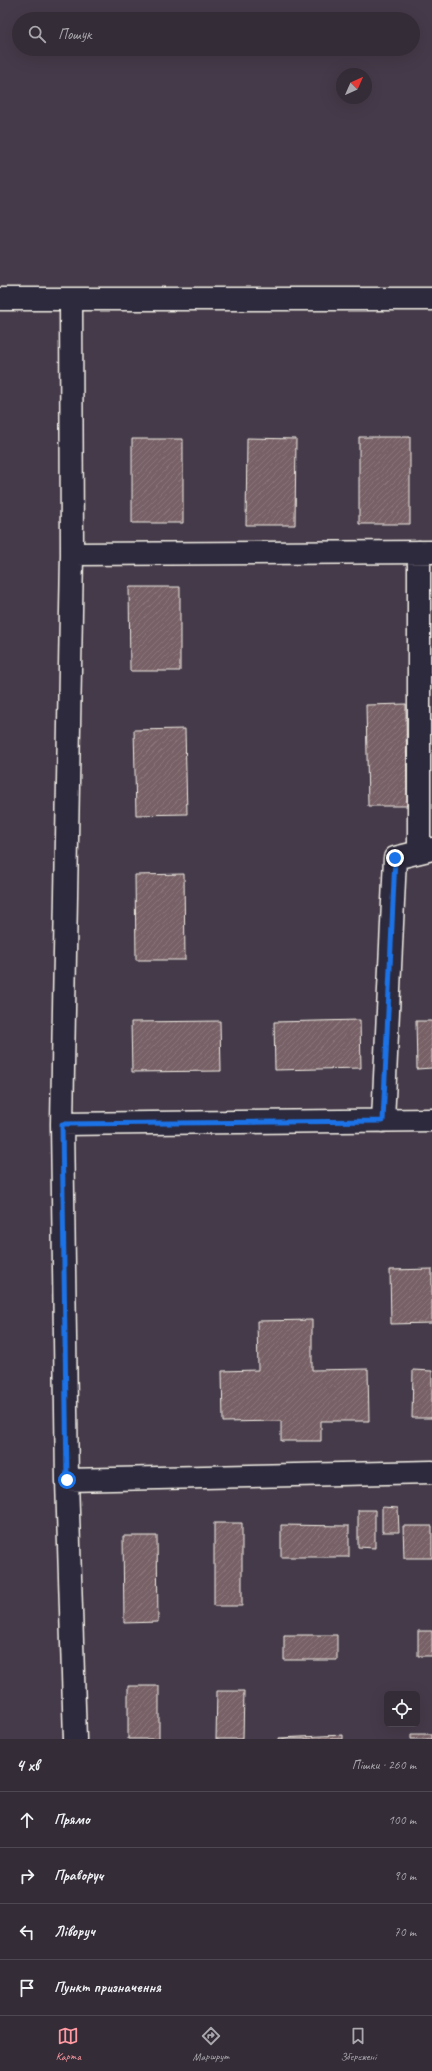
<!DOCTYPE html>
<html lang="uk">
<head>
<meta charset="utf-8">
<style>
	:root { --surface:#342c37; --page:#3f3842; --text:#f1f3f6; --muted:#a9a7ad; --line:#4e4852; --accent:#ff9aa2 }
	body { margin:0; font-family:Caveat,sans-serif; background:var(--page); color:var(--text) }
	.controls { position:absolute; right:12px; bottom:12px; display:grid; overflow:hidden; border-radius:6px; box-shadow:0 4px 16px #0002 }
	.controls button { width:36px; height:36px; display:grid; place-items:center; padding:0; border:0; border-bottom:1px solid var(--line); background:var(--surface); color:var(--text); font:20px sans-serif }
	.compass { position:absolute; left:336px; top:68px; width:36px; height:36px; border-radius:50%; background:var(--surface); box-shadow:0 4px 16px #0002; rotate:45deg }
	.stop { position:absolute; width:12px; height:12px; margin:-9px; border:3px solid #1a73e8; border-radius:50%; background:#fff }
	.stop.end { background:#1a73e8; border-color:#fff; box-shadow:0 1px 4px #0008 }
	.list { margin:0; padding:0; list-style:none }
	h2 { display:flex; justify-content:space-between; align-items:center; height:52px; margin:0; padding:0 16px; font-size:17px }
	h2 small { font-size:13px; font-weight:400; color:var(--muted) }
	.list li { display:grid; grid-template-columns:26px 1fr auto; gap:12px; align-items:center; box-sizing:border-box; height:56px; padding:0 16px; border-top:1px solid var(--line) }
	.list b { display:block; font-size:15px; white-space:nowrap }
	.list em { font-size:13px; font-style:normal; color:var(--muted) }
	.icon { flex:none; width:22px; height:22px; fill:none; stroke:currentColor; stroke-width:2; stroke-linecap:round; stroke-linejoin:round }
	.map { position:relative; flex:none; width:432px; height:1739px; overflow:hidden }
	.search { position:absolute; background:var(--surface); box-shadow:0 4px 16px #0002; left:12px; right:12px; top:12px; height:44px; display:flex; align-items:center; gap:10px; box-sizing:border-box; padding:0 14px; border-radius:22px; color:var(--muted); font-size:15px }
	.sheet { height:276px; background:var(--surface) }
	nav { display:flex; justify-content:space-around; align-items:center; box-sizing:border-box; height:56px; border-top:1px solid var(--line); background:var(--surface); font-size:11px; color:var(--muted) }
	nav a { display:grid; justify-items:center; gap:2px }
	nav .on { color:var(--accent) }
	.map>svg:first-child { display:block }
	.building { fill:url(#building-hatch); stroke:#f4f1e8 }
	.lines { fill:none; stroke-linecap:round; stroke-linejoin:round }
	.minor-casing { stroke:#f4f1e8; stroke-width:25 }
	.minor { stroke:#2f2a3d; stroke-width:22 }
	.route { stroke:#1a73e8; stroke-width:5 }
</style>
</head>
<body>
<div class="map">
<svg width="432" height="1739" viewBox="0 0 432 1739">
	<defs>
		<pattern id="building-hatch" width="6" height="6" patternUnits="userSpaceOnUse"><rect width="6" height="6" fill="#776066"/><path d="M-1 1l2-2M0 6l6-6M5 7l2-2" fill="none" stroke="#8b777c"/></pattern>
	</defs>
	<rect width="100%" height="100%" fill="#453a49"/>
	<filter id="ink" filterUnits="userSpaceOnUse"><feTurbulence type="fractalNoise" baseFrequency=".025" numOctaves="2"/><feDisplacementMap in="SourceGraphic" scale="8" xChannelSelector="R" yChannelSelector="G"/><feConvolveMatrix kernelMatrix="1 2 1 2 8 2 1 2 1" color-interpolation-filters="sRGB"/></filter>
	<g filter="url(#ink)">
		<path class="building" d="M359,437h51v87h-51z
			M247,438l49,1 -1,86h-49z
			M132,439h51v84h-51z
			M129,587h51v84h-50z
			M406,704l1,102h-39l-2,-101z
			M185,729l2,85 -51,1 -2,-85z
			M184,874l1,86h-49l-1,-85z
			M360,1020l1,48 -86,2 -1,-48z
			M220,1021l1,50 -89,1 -1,-50z
			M416,1021h16v47l-15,1z
			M432,1269v54l-41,1 -1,-54z
			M312,1320v50l56,-1 1,52h-48v20h-40v-20l-58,1 -1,-51 36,-1 -1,-49z
			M413,1370l19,1v47h-20z
			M382,1507l16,1 1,24h-17z
			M358,1510h17v38l-17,-1z
			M214,1523h28v83h-28z
			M281,1525l68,1v31h-68z
			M403,1526h29v32h-28z
			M123,1536h34l1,86 -34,1z
			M418,1631h14v25h-14z
			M284,1635h53v25h-53z
			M128,1686h31v53h-31z
			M217,1691h27l-1,48h-27z
			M411,1734h21v5h-21z
			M343,1735v4h-64v-1z"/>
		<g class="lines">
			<g class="minor-casing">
				<path id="minor" d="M0,299h432
					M71,299l1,255 -10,570 5,356 8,259
					M419,552v300
					M72,554l360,-2
					M383,1121l12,-263 37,-9
					M62,1124l370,-4
					M67,1480l365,-8"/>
			</g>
			<use href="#minor" class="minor"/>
		</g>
	</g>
	<g class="lines" filter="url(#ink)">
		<path class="route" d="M67,1480l-5,-356 321,-3 12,-263"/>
	</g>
</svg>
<div class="controls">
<button><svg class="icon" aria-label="locate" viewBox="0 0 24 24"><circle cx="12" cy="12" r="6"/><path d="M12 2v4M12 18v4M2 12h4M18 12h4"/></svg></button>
</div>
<svg class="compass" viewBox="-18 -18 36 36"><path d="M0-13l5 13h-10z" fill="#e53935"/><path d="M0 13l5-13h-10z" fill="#a9a7ad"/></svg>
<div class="stop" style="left:67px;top:1480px"></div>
<div class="stop end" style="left:395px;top:858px"></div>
<div class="search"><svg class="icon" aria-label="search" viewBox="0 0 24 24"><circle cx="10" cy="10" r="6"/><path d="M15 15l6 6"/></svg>Пошук</div>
</div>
<section class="sheet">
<h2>4 хв<small>Пішки · 260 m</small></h2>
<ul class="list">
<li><svg class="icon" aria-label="ahead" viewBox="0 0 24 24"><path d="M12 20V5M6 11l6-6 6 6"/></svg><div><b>Прямо</b></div><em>100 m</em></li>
<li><svg class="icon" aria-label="right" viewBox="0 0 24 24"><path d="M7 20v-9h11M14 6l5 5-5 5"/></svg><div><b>Праворуч</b></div><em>90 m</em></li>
<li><svg class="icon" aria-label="left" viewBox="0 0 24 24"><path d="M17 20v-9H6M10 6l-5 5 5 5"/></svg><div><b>Ліворуч</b></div><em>70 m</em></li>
<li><svg class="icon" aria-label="arrive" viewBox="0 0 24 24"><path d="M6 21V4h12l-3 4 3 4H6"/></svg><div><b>Пункт призначення</b></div></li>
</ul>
</section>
<nav>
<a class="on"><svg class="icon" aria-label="map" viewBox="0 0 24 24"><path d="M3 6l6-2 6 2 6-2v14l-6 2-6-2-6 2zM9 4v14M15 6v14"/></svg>Карта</a>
<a><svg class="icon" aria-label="directions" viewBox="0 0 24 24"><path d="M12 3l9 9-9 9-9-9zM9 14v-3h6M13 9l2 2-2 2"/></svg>Маршрут</a>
<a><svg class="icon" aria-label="saved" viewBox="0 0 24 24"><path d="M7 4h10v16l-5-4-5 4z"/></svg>Збережені</a>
</nav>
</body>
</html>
